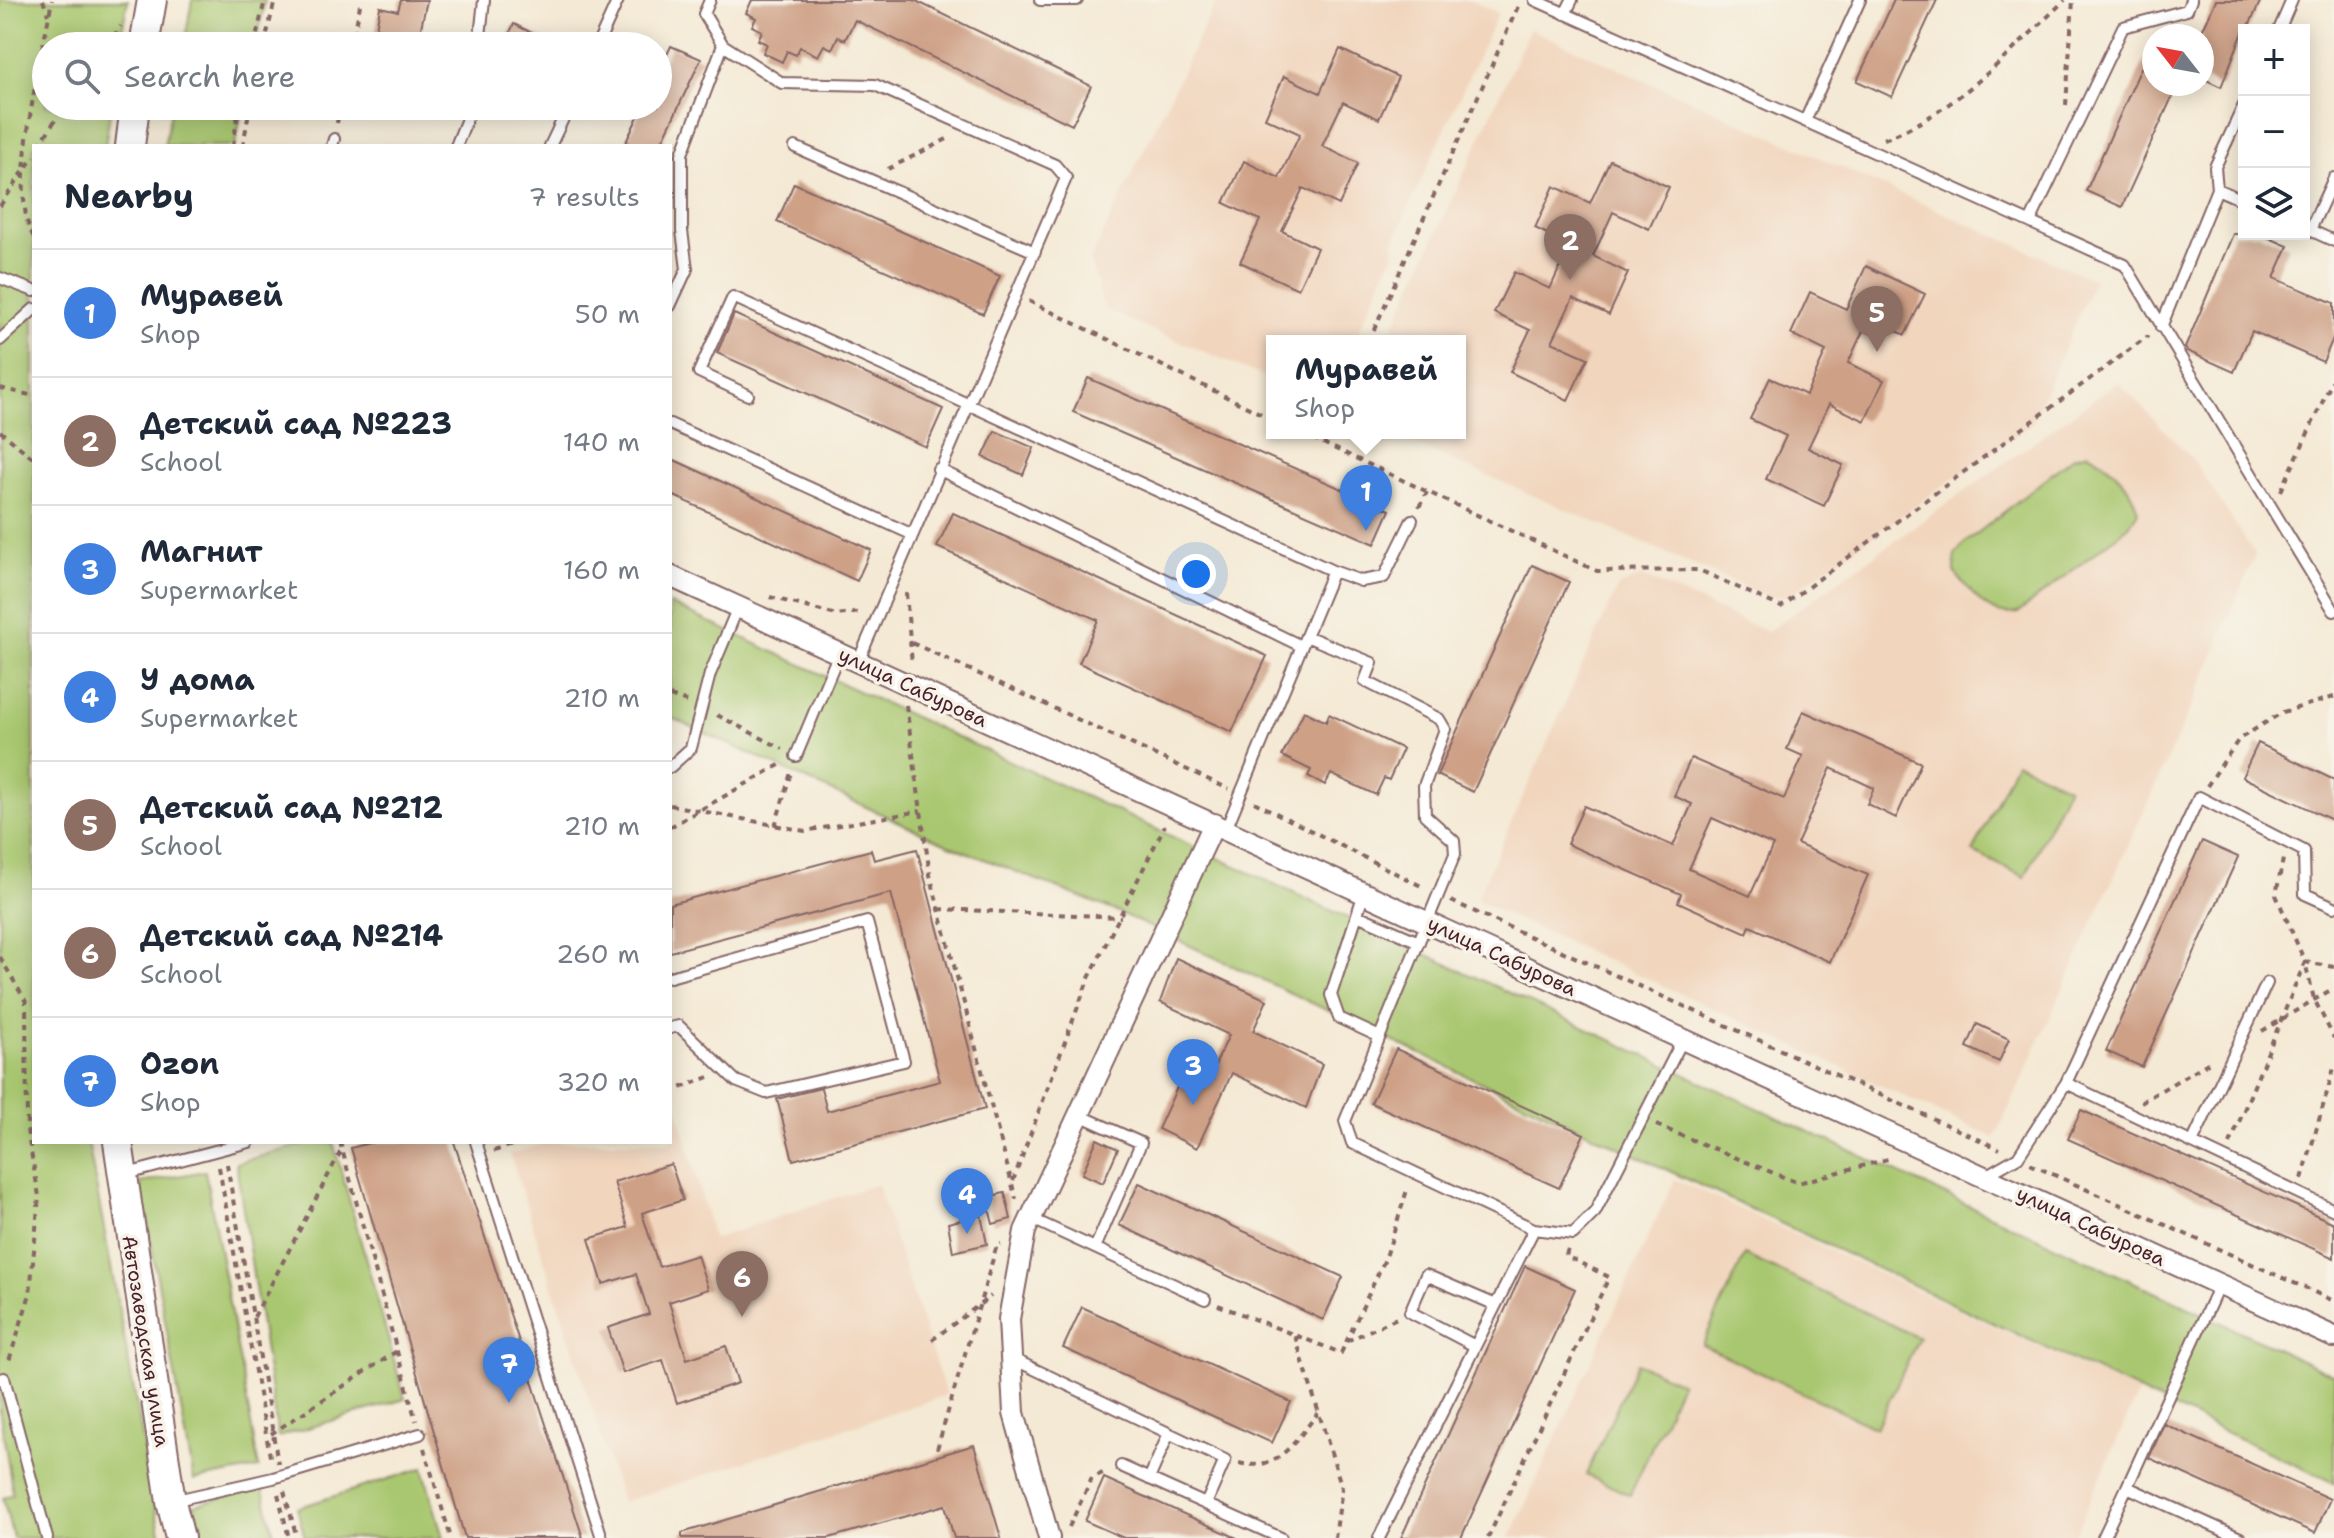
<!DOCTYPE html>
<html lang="en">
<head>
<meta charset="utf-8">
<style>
	:root { --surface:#fff; --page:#f6f6f7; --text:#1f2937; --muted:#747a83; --line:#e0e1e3; --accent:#0f766e }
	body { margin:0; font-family:"Shantell Sans",sans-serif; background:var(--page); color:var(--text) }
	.controls { position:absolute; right:24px; top:24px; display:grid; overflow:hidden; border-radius:0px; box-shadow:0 4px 20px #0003 }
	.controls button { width:72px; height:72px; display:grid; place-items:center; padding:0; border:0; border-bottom:2px solid var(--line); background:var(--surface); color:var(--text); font:40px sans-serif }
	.compass { position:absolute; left:2142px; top:24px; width:72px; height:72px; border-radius:50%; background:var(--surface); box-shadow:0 4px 20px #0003; rotate:301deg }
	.you { position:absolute; left:1196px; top:574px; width:28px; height:28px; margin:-20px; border:6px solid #fff; border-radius:50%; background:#1a73e8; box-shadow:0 0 0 12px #1a73e833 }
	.badge { display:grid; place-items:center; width:52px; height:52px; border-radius:50%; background:var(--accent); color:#fff; font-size:26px; font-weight:700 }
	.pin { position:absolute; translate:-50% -66px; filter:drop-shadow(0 2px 4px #0008) }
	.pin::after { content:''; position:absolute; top:42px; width:28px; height:24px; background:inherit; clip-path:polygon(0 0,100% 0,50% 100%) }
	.popup { position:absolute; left:1266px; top:335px; width:200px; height:104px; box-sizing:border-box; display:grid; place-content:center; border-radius:0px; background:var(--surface); filter:drop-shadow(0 2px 6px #0005); font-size:26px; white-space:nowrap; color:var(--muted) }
	.popup b { font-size:30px; color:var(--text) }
	.popup::after { content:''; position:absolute; left:50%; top:100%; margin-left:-16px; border:16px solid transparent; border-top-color:var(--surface) }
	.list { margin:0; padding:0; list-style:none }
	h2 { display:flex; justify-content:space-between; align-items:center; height:104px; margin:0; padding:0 32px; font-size:34px }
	h2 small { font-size:26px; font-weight:400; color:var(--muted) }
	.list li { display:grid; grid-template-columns:52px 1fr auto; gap:24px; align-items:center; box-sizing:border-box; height:128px; padding:0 32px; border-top:2px solid var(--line) }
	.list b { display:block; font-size:30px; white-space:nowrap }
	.list p { margin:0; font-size:26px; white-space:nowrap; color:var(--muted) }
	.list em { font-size:26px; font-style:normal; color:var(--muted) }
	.icon { flex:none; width:44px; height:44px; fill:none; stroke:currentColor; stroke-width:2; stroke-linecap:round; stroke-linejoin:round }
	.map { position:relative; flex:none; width:2334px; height:1538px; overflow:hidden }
	.search { position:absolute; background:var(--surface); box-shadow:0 4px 20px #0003; left:32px; top:32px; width:640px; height:88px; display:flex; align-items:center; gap:20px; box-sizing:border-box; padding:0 28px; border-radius:44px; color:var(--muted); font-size:30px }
	.panel { position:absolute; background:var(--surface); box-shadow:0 4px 20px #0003; left:32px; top:144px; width:640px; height:1000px; border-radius:0px }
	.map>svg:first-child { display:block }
	.built { fill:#f1d5bd }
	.green { fill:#a9c76f; stroke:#7a734d; stroke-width:2 }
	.building { fill:#cea086; fill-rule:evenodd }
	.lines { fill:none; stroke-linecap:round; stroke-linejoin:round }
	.service-casing { stroke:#866666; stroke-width:14 }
	.minor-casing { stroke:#866666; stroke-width:24 }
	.secondary-casing { stroke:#866666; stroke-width:32 }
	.path { stroke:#866666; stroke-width:4; stroke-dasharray:6 6; stroke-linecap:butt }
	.service { stroke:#fff; stroke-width:10 }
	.minor { stroke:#fff; stroke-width:20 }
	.secondary { stroke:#fff; stroke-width:28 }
	.labels { text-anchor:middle; stroke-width:7; stroke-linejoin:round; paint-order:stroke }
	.street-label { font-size:20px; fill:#4a1f2b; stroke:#f7f3e8 }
</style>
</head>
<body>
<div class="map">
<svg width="2334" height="1538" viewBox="0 0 2334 1538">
	<rect width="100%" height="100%" fill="#f7f3e8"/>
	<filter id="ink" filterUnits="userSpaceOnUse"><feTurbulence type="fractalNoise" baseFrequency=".0125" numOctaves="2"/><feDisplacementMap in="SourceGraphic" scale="16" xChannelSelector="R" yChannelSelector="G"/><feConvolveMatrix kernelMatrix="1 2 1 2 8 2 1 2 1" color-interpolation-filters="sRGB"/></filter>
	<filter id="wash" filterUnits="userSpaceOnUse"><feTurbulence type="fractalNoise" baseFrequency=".006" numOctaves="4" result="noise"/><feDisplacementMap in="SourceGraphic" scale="32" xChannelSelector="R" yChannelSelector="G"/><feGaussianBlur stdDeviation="1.8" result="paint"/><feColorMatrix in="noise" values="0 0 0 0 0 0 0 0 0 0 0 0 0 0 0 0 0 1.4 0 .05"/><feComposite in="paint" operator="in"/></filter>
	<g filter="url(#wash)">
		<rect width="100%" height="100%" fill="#f4e9d4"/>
		<path class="built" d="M1217,0h252l29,13 -105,229 2,9 -41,90h-82v39l-167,-70 -15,-49z
			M1530,29l564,251 -63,144 -244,172 -19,1 -379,-164h71v-92h-73z
			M2118,382l75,78 62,95 -58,139 -202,444 -519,-238 142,-313 24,-11 125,56z
			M676,1103l37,136 164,-55 69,211 -324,107 -112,-348 40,-12h120v-37z
			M1675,1179l463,214 -65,145h-563z"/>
		<path class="green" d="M0,0h128l-9,46h-73v60h65l-6,40h-71v996h54l73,396h-148l-10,-40 10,-4 -13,-80z
			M192,0h73l-9,46h-72z
			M172,106h71l-8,40h-71z
			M2088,453c25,13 43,32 50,59l-9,14 -111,87c-32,5 -44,-19 -64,-41l1,-17 9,-11 109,-87z
			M670,604l1664,771v108l-1216,-571 -169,-67 -279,-128z
			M2016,762l52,25 -43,90 -52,-25z
			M313,1142h20l72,257 -127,38 -42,-274z
			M205,1171l54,297 -65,12 -54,-297z
			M1745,1255l174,83 -43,90 -174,-83z
			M1637,1363l44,20 -51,112 -44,-20z
			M423,1468l20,70h-138l-8,-30z
			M262,1487l13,51h-73l-8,-33z"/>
		<g id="blocks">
			<path class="building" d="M401,0h26l-10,46h-44l7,-39 18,4z
				M752,0h162l177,86 -19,39 -217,-105 -10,20 -7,-3 -6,12 -8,-4 -6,11 -18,-9 -4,8 -9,-4 -5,11 -19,-9 4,-9 -9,-4 4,-9 -10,-5 4,-8 -10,-5z
				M1894,0h43l-45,97 -35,-16z
				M2216,0h45l-14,30h-3l-23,57 -19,-9v-47z
				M514,24l44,22h-55z
				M2154,39v45h24l-56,123 -36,-16z
				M671,46l30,13 -41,87h-36l19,-40h15v-32z
				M1340,49l58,28 -19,42 -36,-17 -21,44 36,17 -19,42 -36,-17 -21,43 35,17 -19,41 -58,-27 20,-42 -36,-17 20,-42 35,17 21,-44 -35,-16 19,-42 36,17z
				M1610,160l59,27 -20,42 -36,-17 -20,44 35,17 -19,42 -36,-17 -21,44 36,16 -20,42 -58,-28 20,-42 -36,-17 20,-41 36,17 20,-44 -35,-17 19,-42 36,17z
				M794,183l206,93 -17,38 -206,-92z
				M2233,234h27l28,12 -14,32 60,25v33l-11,26 -71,-31 -18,41 -47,-21 -2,-3z
				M1866,266l59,28 -20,41 -36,-17 -21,45 36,17 -19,41 -36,-17 -21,44 35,17 -19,41 -58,-27 20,-43 -36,-17 20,-41 36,17 20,-44 -35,-17 19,-42 36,17z
				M734,314l209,95 -17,38 -209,-94z
				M1088,378l302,132 -15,34 -302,-132z
				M995,431l39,17 -11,27 -40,-18z
				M670,458l201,92 -14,31 -187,-87z
				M953,513l314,143 -35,76 -153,-69 19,-43 -161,-73z
				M1532,565l37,17 -96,210 -36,-17z
				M1304,711l22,11 3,-8 74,35 -14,31 -5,-2 -8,17 -45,-21 -6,11 -17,-9 3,-6 -29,-14z
				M1803,711l118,52 -25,55 -29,-14 7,-16 -43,-20 -34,76 71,31 -38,87 -80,-36 -3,7 -69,-31 3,-8 -114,-50 17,-38 89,40 19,-42 -18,-8 17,-38 93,41 19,-43 -16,-7zM1712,818l61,27 -23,51 -61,-27z
				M2258,743l76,37v41l-92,-44z
				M2202,841l36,16 -96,210 -36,-16z
				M917,849l68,260 -192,51 -16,-61 44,-11 6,23 113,-30 -49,-188 -221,59v-48l201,-54 3,10z
				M1176,958l91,42 -14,31 69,33 -16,44 -74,-35 -35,75 -39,-19 31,-68 23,11 17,-37 -69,-33z
				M1977,1024l32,15 -10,23 -32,-15z
				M1396,1049l188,85 -25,54 -188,-85z
				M2081,1110l253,113v35l-266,-119z
				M1097,1139l21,10 -15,34 -21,-9z
				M373,1142h81l129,396h-118l-114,-390z
				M671,1164l12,36 -41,13 17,54 38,-12 11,34 -39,13 18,57 39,-13 12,37 -61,20 -14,-43 -40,13 -15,-45 41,-14 -13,-40 -33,10 -14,-45 39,-12 -14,-45z
				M1139,1183l204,94 -20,43 -204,-95z
				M1005,1193l6,26 -18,5 -7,-27z
				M981,1215l6,29 -34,8 -5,-29z
				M1525,1266l50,23 -114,249h-60z
				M1082,1307l209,95 -19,41 -209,-95z
				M2164,1424l166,75 -15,34 -166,-75z
				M974,1445l27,93h-47l-9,-33 -116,33h-147v-5z
				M1104,1478l133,60h-113l-39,-17z"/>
		</g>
	</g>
	<g filter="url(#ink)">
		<use href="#blocks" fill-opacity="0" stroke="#866666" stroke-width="2"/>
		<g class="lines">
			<g class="service-casing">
				<path id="service" d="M710,0l-6,14 19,31 59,38 93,2 180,80 11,13 -208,484
					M1040,0h37
					M1535,0l590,265 209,346
					M1565,14l7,-14
					M2279,30l13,-30
					M479,46l5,-46
					M597,46l21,-46
					M1805,121l55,-121
					M332,146l2,-7
					M456,146l16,-40
					M550,146l19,-40
					M795,147l240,105
					M2217,189l-2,-22 29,-62
					M2030,222l93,-195 64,-17 4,-10
					M2304,227l6,3 24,-52
					M2310,230l24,11
					M0,278l34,13
					M670,306l17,-37 -5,-38v-77l41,-109
					M2161,327l56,-138 27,12
					M0,340l34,-31
					M748,395l-49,-23 34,-75 600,274 -27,65
					M670,424l241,110
					M938,469l363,177
					M1333,571l28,10 23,-4 28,-57
					M796,756l43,-103
					M670,767l21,-19 19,-74 28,-67
					M1226,829l80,-193 66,27 -7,18 74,38 6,10 -21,57 1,29 29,26 1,13 -110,267 7,22 182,86
					M1364,893l-33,102 8,23 41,19
					M1357,915l62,27
					M670,977l197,-55 37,139 -138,32 -30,-12 -57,-55 -9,2
					M2066,1083l268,127
					M1077,1114l64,29 -46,105
					M476,1142l126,396
					M2192,1143l75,-160
					M123,1175l126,-33
					M1985,1176l33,-19 48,-74 133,-286 105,54 1,43 29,13
					M1030,1218l175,81
					M2219,1285l-92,202 113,51
					M1475,1346l-65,-34 16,-37 70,30
					M1011,1358l214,102 -19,44
					M0,1379l4,-1 43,160
					M1121,1466l160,72
					M1149,1479l20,-46
					M172,1501l101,-23 147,-44
					M1379,1538l155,-309 39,5 22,-22 88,-173
					M2103,1538l24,-51"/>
			</g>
			<g class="minor-casing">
				<path id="minor" d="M670,576l1664,761
					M1049,1538l-35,-125 -5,-94 16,-88 189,-407"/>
			</g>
			<g class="secondary-casing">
				<path id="secondary" d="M144,46l8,-46
					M130,146l5,-40
					M118,1142l53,360 9,36"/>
			</g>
			<path class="path" d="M43,0l5,15
				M106,46l15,-20
				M254,46l11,-46
				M264,46l11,-46
				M352,46l9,-46
				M2066,105l7,-105
				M311,106l27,12
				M337,123l3,-17
				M1884,139c71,-26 127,-88 181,-139
				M39,146l25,-40
				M233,146l6,-40
				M243,146l7,-40
				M888,169l63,-32
				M0,206l34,-50
				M34,237c-28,-40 9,-186 18,-237
				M1029,301l243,118
				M1369,341l151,-339
				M0,388l34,8
				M0,431l34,28
				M1302,433l21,10 5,-10
				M1323,443l274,128 102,-1 82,37 367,-271
				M2281,491l53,-114
				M1419,507l8,-15
				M906,593l6,71
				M770,597l66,18 27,-3
				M912,643l317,146
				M670,696l17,6
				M906,705l24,170 86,324
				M717,715l66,34
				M2207,786l32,-47 44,-27 51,-15
				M1254,802l171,86
				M670,805l135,26 116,-20
				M775,826l17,-57
				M670,827l113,-64
				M1451,901l549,248
				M939,909l182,8
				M0,957l26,45 1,128 12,66 -9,98 -22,70
				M2334,967l-29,-5 9,37 20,39
				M2262,1031l72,-43
				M670,1092l39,-15
				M2141,1102l72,-42
				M1656,1125l142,58 90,-24 2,-4
				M340,1142l76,279
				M2230,1144l75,-182 -29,-67 7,-36
				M494,1151l27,-9
				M227,1164l51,299
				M2030,1164l304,137
				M219,1167l52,295
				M2302,1179l32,-111
				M1013,1181l75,-201 77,-155
				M1218,1305l123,48 45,-96 22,-70
				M254,1317l88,-168
				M1295,1336l47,152 -7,50
				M932,1340l59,-44
				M1347,1341l50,-23
				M271,1434l126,-83
				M424,1448l27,90
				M937,1449l60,-204 4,-1
				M1239,1463c39,10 57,-23 79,-50
				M284,1491l13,47
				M278,1494l11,44
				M1069,1527l23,-49 15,-7
				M1488,1538l121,-261 -43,-21 2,-8"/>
			<use href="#service" class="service"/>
			<use href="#minor" class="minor"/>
			<use href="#secondary" class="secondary"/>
		</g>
	</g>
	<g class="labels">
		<g class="street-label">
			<text transform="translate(913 687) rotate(25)" y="7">улица Сабурова</text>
			<text transform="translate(1502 956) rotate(25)" y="7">улица Сабурова</text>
			<text transform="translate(2091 1226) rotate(25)" y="7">улица Сабурова</text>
			<text transform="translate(146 1341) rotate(81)" y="7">Автозаводская улица</text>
		</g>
	</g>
</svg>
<div class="controls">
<button>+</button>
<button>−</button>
<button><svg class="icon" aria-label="layers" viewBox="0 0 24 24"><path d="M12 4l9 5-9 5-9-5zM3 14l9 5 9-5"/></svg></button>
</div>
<svg class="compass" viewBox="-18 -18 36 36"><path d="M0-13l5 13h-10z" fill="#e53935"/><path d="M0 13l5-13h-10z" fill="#747a83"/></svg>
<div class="you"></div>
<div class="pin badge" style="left:1366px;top:531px;background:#3f7fe0">1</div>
<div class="popup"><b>Муравей</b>Shop</div>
<div class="pin badge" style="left:1570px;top:280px;background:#8d6e63">2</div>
<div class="pin badge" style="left:1193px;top:1105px;background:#3f7fe0">3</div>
<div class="pin badge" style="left:967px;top:1234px;background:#3f7fe0">4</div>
<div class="pin badge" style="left:1877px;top:352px;background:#8d6e63">5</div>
<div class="pin badge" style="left:742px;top:1317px;background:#8d6e63">6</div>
<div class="pin badge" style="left:509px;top:1403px;background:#3f7fe0">7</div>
<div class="search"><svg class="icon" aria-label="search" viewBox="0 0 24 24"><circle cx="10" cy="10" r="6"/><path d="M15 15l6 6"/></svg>Search here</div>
<section class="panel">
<h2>Nearby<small>7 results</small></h2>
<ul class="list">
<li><span class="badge" style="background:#3f7fe0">1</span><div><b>Муравей</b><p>Shop</p></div><em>50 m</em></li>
<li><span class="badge" style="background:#8d6e63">2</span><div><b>Детский сад №223</b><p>School</p></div><em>140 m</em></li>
<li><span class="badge" style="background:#3f7fe0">3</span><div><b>Магнит</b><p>Supermarket</p></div><em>160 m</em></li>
<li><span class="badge" style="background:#3f7fe0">4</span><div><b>У дома</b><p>Supermarket</p></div><em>210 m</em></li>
<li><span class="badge" style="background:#8d6e63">5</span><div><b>Детский сад №212</b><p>School</p></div><em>210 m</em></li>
<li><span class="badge" style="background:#8d6e63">6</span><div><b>Детский сад №214</b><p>School</p></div><em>260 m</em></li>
<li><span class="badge" style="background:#3f7fe0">7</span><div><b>Ozon</b><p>Shop</p></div><em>320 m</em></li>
</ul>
</section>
</div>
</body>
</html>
